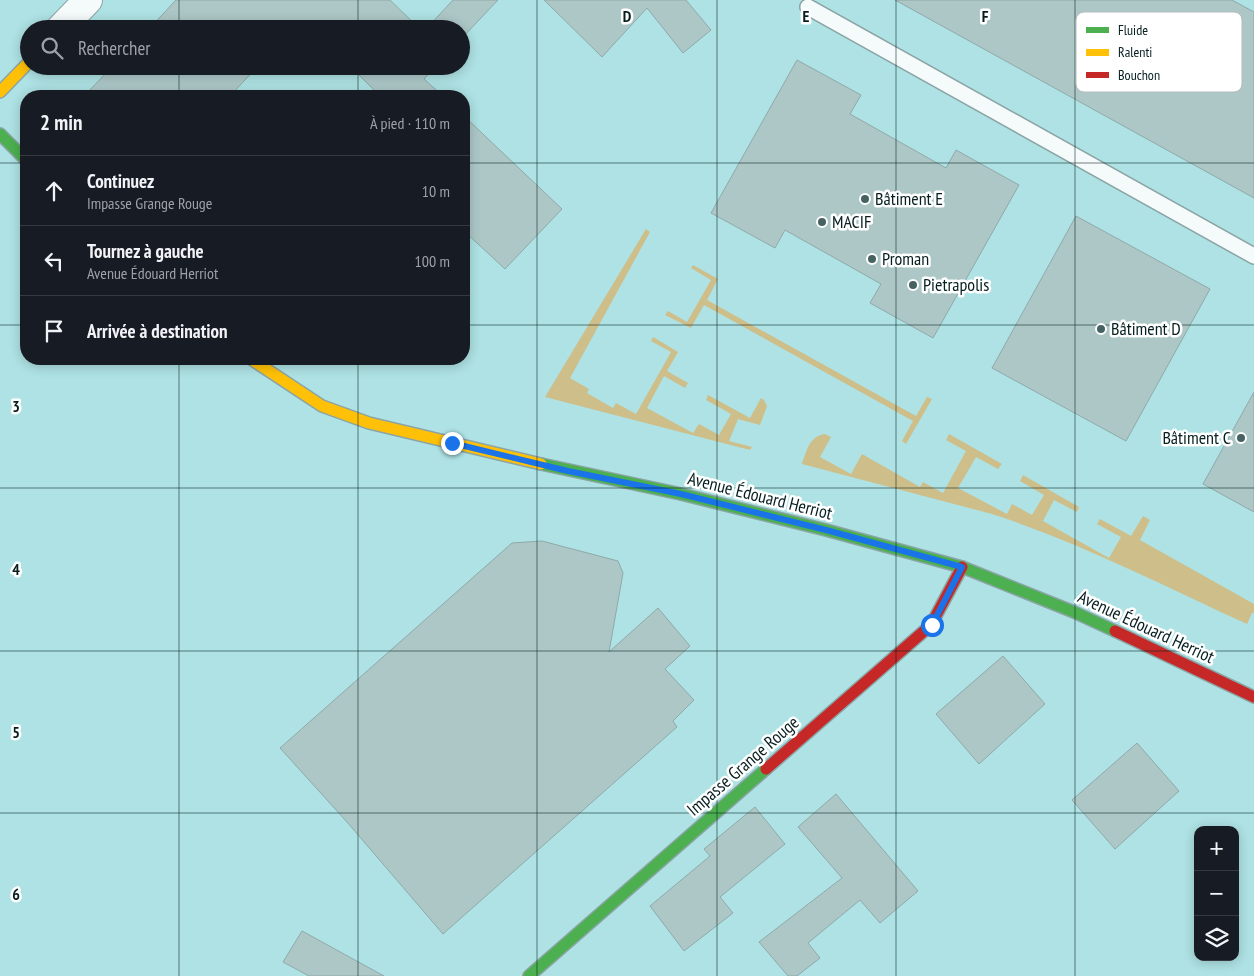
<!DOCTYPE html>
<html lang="fr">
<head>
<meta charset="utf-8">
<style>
	:root { --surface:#171b24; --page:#242831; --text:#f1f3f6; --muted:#9ea1a6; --line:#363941 }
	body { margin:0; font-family:"PT Sans Narrow",sans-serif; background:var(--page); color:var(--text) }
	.controls { position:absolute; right:15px; bottom:15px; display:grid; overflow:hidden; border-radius:10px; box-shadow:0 2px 12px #0003 }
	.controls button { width:45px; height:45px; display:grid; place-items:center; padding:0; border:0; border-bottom:1px solid var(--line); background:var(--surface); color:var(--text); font:25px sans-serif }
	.stop { position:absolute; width:15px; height:15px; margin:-11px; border:4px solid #1a73e8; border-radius:50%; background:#fff }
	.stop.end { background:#1a73e8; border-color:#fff; box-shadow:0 1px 5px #0008 }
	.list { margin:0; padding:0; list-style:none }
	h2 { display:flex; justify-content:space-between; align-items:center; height:65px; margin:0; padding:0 20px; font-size:21px }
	h2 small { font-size:16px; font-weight:400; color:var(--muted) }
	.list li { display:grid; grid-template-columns:32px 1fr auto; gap:15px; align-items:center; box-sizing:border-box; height:70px; padding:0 20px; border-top:1px solid var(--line) }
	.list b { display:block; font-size:19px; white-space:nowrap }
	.list p { margin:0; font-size:16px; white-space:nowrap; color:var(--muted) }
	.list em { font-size:16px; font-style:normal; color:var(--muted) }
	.icon { flex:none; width:28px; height:28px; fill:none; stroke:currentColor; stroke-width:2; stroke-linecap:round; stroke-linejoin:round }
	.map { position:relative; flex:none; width:1254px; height:976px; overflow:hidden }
	.search { position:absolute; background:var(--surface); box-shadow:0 2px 12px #0003; left:20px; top:20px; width:450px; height:55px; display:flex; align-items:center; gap:12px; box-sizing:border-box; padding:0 18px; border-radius:28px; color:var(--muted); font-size:19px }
	.panel { position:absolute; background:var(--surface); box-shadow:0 2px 12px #0003; left:20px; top:90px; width:450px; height:275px; border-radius:20px }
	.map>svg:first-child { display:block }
	.built { fill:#aee2e4; fill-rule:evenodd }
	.green { fill:#cebe8a }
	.building { fill:#adc7c7; stroke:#8fa9a9 }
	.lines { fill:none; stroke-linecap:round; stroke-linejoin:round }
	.lane-casing { stroke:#8ba4a5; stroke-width:18 }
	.street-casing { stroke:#8ba4a5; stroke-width:30 }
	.fast-casing { stroke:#8ba4a5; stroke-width:14 }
	.slow-casing { stroke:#8ba4a5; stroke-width:14 }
	.jam-casing { stroke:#8ba4a5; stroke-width:14 }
	.lane { stroke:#f5fafa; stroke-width:15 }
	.street { stroke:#f5fafa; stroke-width:28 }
	.fast { stroke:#4caf50; stroke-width:11 }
	.slow { stroke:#ffc107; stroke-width:11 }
	.jam { stroke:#c62828; stroke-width:11 }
	.route { stroke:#1a73e8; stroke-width:6 }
	.grid { fill:none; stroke:#061e1e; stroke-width:1; stroke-opacity:0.55 }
	.poi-dot { fill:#466262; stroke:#fff; stroke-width:2 }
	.labels { text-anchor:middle; stroke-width:5; stroke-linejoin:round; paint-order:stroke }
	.poi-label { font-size:18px; fill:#061e1e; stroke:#fff; text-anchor:start }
	.street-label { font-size:18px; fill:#061e1e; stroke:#fff }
	.key { fill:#fff; stroke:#b4bcbc; stroke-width:1 }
	.key-label { font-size:14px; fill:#061e1e }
	.grid-label { font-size:16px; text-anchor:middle; font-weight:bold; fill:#061e1e; stroke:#fff; stroke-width:5; stroke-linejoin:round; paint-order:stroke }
</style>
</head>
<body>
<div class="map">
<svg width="1254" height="976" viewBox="0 0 1254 976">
	<rect width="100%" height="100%" fill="#bedfe0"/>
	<path class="built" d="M0,0h1254v976h-1254zM29,29h432v37h-432zM26,96h438v263h-438zM1198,830h37v127h-37z"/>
	<path class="green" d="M646,229l4,3 -80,146 19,11 -2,4 26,15 3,-5 20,11 35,-62 -20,-11 2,-4 25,15 -11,19 21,12 -3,5 -21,-12 -17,32 46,25 6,-9 20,11 12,-21 -25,-14 2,-5 42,23 11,-20 3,2 3,6 -7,19 -22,-6 -9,22 23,6 -2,3 -205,-53z
		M693,265l25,14 -11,21 209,116 11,-19 5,2 -26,45 -4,-3 11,-20 -209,-116 -13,23 -26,-13 3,-4 19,11 24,-42 -20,-12z
		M825,434l6,3 -11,20 31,17 11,-20 58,33 3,-5 20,11 23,-42 -20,-11 3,-6 53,30 -4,5 -22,-12 -18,31 49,26 5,-10 20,11 12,-20 -24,-14 3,-6 56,32 -2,5 -23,-12 -11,21 66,37 12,-21 -24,-13 3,-5 31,17 12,-20 7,4 -10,20 114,64v9h-2l-5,11c-83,-38 -168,-82 -255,-110l-190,-50v-1c5,-12 7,-27 23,-29z"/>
	<path class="building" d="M176,0h214l30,29h-109l-4,-4 -3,4h-155z
		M453,0h45l-37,39v-10h-35z
		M544,0h142l25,30 -28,23 -36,-45 -45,49z
		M895,0h337l22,12v186z
		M797,60l64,35 -11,19 96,54 10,-18 63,35 -86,153 -63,-35 11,-19 -96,-54 -10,18 -64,-35z
		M113,66h145l-28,30h-146z
		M350,66h86l-12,13 19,17h-63z
		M464,116l98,93 -57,60 -41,-38z
		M1076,216l134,73 -84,152 -134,-73z
		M1254,392v120l-51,-28z
		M542,541l76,20 5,12 -14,79 49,-44 32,38 -25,23 29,31 -21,21 4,6 -234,207 -96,-112 -67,-74 232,-205z
		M1003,656l42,48 -66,60 -43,-50z
		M1137,743l42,48 -64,58 -43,-49z
		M836,794l82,97 -38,32 -20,-23 -52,43 12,15 -23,18h-9l-29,-34 83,-64 -44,-51z
		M755,807l30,37 -65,53 13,16 -49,38 -34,-45 60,-50 -6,-7z
		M302,931l82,45h-75l-26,-14z"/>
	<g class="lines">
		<g class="lane-casing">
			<path id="lane" d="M808,7l446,249"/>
		</g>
		<g class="street-casing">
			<path id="street" d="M60,29l28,-29"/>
		</g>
		<g class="fast-casing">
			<path id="fast" d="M0,134l26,26
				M541,464l140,30 145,36 136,37 112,45 41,19
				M529,976l237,-207"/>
		</g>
		<g class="slow-casing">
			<path id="slow" d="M0,92l29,-30
				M251,359l71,47 47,17 172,41"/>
		</g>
		<g class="jam-casing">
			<path id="jam" d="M1115,631l139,66
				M766,769l165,-144 31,-58"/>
		</g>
		<use href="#lane" class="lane"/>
		<use href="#street" class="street"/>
		<use href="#fast" class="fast"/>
		<use href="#slow" class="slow"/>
		<use href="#jam" class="jam"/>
	</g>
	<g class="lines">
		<path class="route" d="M452,443l116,28 113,23 145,36 136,37 -30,58"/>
	</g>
	<path class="grid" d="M179,0v29M358,0v29M537,0v976M717,0v976M896,0v976M1075,0v976M179,66v30M358,66v30M0,163h26M464,163h790M0,325h26M464,325h790M179,359v617M358,359v617M0,488h1254M0,651h1254M0,813h1254"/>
	<g class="poi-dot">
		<circle cx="865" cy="199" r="5"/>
		<circle cx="822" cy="222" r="5"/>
		<circle cx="872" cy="259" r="5"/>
		<circle cx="913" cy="285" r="5"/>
		<circle cx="1101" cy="329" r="5"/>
		<circle cx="1241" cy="438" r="5"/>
	</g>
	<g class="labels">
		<g class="poi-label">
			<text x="875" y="205">Bâtiment E</text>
			<text x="832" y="228">MACIF</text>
			<text x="882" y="265">Proman</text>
			<text x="923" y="291">Pietrapolis</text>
			<text x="1111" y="335">Bâtiment D</text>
			<text x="1231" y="444" text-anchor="end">Bâtiment C</text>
		</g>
		<g class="street-label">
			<text transform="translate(760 496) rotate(14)" y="6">Avenue Édouard Herriot</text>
			<text transform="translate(1146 627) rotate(25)" y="6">Avenue Édouard Herriot</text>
			<text transform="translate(743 766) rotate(-41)" y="6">Impasse Grange Rouge</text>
		</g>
	</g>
	<rect x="1076" y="12" width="166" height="80" rx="8" class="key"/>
	<rect x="1086" y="27" width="23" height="6" fill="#4caf50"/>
	<rect x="1086" y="49" width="23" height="7" fill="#ffc107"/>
	<rect x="1086" y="72" width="23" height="6" fill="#c62828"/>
	<g class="key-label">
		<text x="1118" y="35">Fluide</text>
		<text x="1118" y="57">Ralenti</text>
		<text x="1118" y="80">Bouchon</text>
	</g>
	<g class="grid-label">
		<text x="627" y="22">D</text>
		<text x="806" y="22">E</text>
		<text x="985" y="22">F</text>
		<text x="16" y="412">3</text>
		<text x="16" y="575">4</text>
		<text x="16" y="738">5</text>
		<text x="16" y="900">6</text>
	</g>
</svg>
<div class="controls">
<button>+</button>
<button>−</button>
<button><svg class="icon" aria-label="layers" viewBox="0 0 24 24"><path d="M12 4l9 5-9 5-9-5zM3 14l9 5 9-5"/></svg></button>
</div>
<div class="stop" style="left:932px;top:625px"></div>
<div class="stop end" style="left:452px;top:443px"></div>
<div class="search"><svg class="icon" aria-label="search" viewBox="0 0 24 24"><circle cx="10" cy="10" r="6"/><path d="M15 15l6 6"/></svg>Rechercher</div>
<section class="panel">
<h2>2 min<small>À pied · 110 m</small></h2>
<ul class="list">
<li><svg class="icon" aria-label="ahead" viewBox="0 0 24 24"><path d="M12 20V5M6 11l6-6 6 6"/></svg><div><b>Continuez</b><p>Impasse Grange Rouge</p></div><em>10 m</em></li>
<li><svg class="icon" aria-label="left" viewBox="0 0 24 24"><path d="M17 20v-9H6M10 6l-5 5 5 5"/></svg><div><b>Tournez à gauche</b><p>Avenue Édouard Herriot</p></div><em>100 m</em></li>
<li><svg class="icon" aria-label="arrive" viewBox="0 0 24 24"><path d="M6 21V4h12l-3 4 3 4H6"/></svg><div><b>Arrivée à destination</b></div></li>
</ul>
</section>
</div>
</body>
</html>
